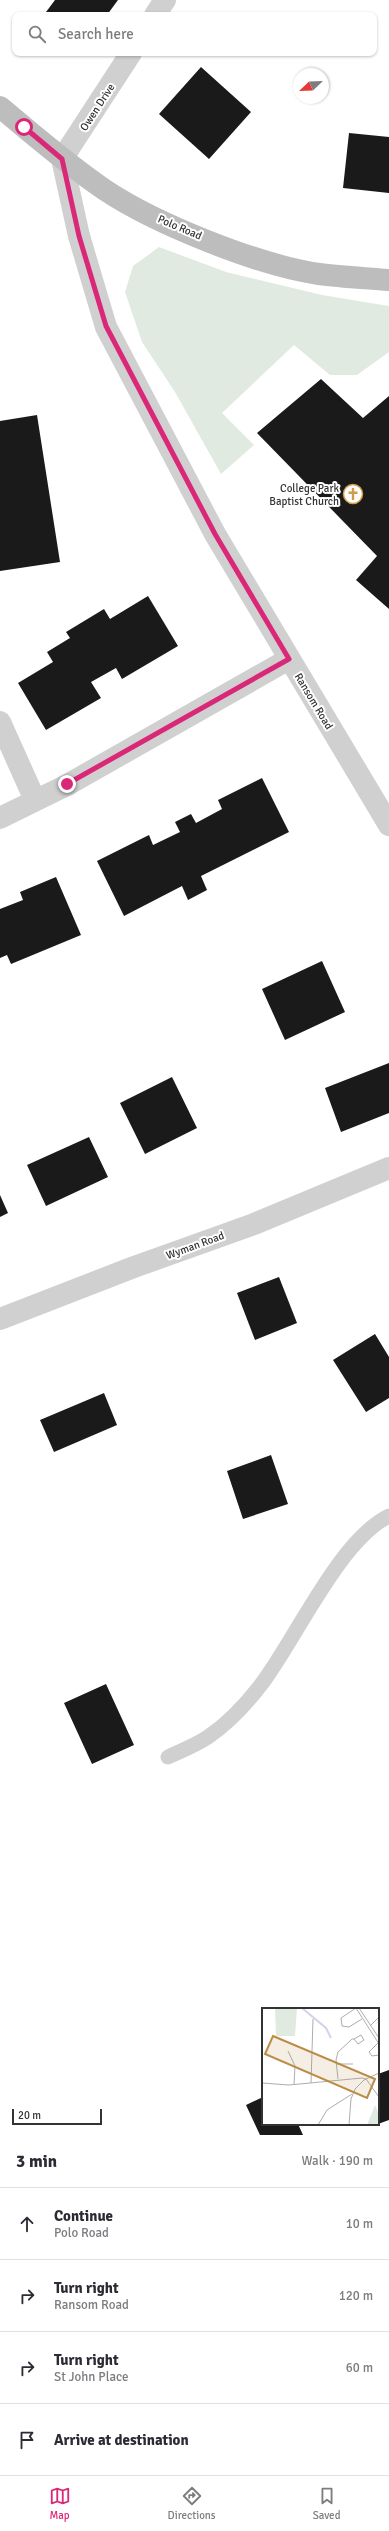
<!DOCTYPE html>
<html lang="en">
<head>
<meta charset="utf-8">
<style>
	:root { --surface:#fff; --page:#f7f7f7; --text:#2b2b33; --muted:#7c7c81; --line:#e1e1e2; --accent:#db2777 }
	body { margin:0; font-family:Signika,sans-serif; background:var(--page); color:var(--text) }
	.compass { position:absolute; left:293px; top:68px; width:36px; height:36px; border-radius:50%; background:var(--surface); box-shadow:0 1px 3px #0004; rotate:247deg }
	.scale { position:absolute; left:12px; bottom:10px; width:90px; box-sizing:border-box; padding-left:4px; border:2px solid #333; border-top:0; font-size:11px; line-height:14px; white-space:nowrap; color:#333; -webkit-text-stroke:3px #fff; paint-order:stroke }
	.stop { position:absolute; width:12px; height:12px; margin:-9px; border:3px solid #db2777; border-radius:50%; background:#fff }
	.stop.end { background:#db2777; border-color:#fff; box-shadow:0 1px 4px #0008 }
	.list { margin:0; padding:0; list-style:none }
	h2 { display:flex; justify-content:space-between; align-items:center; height:52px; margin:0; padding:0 16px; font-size:17px }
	h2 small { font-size:13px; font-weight:400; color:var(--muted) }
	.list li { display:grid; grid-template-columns:26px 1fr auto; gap:12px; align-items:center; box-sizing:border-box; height:72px; padding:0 16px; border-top:1px solid var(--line) }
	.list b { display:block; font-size:15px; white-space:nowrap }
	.list p { margin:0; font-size:13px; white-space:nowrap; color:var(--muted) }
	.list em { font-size:13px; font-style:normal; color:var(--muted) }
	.icon { flex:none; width:22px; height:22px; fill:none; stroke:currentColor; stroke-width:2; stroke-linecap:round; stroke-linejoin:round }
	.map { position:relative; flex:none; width:389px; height:2135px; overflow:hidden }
	.search { position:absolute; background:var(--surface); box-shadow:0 1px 3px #0004; left:12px; right:12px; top:12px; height:44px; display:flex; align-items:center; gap:10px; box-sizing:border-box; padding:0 14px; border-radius:8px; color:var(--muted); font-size:15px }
	.sheet { height:340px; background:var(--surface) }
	nav { display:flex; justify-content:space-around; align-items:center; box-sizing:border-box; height:56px; border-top:1px solid var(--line); background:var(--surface); font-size:11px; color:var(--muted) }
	nav a { display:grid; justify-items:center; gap:2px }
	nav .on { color:var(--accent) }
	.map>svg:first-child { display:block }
	.green { fill:#e0eae1 }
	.building { fill:#1a1a1a }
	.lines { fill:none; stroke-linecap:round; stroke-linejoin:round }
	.service { stroke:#d0d0d0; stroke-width:15 }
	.minor { stroke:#d0d0d0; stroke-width:22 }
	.tertiary { stroke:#d0d0d0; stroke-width:22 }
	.secondary { stroke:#bdbdbd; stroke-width:22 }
	.route { stroke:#db2777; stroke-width:5 }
	.labels { text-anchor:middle; stroke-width:4; stroke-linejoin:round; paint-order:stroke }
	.street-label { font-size:11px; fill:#333; stroke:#fff }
	.poi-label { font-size:11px; fill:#333; stroke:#fff; text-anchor:end }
	.inset-river { fill:none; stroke:#d3d2eb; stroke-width:2 }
	.inset-road { fill:none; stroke:#adadad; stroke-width:1 }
	.view { fill:#bc8c47; fill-opacity:0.15; stroke:#bc8c47; stroke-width:2 }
	.inset-edge { fill:none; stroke:#333; stroke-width:2 }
</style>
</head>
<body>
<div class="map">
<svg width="389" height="2135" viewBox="0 0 389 2135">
	<rect width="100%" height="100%" fill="#fff"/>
	<path class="green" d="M159,247l67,25 96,23 67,11v46l-32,23h-27l-36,-30 -72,68 32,32 -33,29 -46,-82 -33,-50 -17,-50 8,-26z"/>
	<path class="building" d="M55,0h63l-11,15h-57l-4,-3z
		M201,67l50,45 -42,47 -50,-45z
		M349,133l40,4v56l-46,-5z
		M321,379l42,39 26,-22v213l-33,-29 21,-24 -120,-123z
		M37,415l23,147 -60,9v-150z
		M148,596l30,50 -56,33 -6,-11 -25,14 10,16 -55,32 -28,-47 35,-21 -6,-10 23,-14 -4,-6 38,-23 6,10z
		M262,778l27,54 -88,44 6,14 -19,10 -6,-14 -58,30 -27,-55 52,-26 4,10 27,-13 -5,-10 16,-8 5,9 26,-14 -4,-9z
		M56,877l25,58 -70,29 -4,-9 -7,3v-49l23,-9 -3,-8z
		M322,961l23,51 -60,28 -23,-51z
		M389,1063v50l-48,19 -16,-44z
		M172,1077l25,51 -52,26 -25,-51z
		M89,1137l19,40 -62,29 -19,-41z
		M0,1195l8,18 -8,4z
		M279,1277l18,46 -42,17 -18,-47z
		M375,1334l14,23v41l-23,14 -33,-52z
		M104,1393l13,32 -63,27 -14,-32z
		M271,1455l17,49 -45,15 -16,-48z
		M106,1684l28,61 -42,19 -28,-61z
		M389,2070v50l-11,4v-50z
		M263,2097v27h35l5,11h-43l-14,-30z"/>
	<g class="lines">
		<path class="service" d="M168,1757c13,-6 28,-12 40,-20 19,-13 38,-33 52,-51 35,-45 79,-146 129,-170"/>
		<path class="minor" d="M155,15l10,-15
			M62,159l69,-106
			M0,722l35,78
			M0,818l67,-33 222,-126
			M0,1319l134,-52 120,-43 135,-56"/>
		<path class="tertiary" d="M62,159l17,77 27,91 109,207 174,291"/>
		<path class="secondary" d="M0,107c35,29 68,58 105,83 51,34 153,75 214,84 23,3 47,4 70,6"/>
	</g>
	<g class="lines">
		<path class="route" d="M24,127l38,32 17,77 27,90 109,208 74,125 -222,125"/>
	</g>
	<defs>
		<g id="church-ring" transform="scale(1)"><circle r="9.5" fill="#fff" stroke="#d49c4a" stroke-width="1.5"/><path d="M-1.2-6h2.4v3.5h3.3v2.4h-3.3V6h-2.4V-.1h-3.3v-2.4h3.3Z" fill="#d49c4a"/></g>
	</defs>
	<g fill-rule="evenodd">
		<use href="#church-ring" x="353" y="494"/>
	</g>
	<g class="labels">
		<g class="street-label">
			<text transform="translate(97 107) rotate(-57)" y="4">Owen Drive</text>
			<text transform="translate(180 227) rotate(23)" y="4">Polo Road</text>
			<text transform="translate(314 701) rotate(59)" y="4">Ransom Road</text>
			<text transform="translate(195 1245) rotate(-20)" y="4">Wyman Road</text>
		</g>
		<g class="poi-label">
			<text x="339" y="492">College Park<tspan x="339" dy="13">Baptist Church</tspan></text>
		</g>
	</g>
	<g transform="translate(262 2008)">
		<rect width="117" height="117" fill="#fff"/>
		<path d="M13,0h22l-2,28h-19zM113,97l4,9v11h-12z" fill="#e0eae1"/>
		<path class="inset-river" d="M40,0l24,20 5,10"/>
		<path class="inset-road" d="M94,0l-15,10 1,8 7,1 13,-8M94,0l23,36M97,0l20,30M108,18l9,-9M116,35l-9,9 3,4 7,-1M26,43l7,15 -1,19M74,56h17M76,71l-2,-19 2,-8 11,-10 3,-3h2l7,-4 3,5 -6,4 -4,-5M0,75l27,2 73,-7 4,1 13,18M49,75l2,-64M56,117l9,-15 25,-16M87,117l2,-26 4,-10 9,-9 15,-7"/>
		<path class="view" d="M11,28l102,43 -8,19 -102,-44z"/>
		<rect width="117" height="117" class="inset-edge"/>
	</g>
</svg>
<svg class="compass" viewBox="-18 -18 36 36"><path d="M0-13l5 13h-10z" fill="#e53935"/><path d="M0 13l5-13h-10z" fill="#7c7c81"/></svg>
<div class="scale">20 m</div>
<div class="stop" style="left:24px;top:127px"></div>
<div class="stop end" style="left:67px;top:784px"></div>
<div class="search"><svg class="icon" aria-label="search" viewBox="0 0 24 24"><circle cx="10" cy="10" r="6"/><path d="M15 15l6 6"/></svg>Search here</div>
</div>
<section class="sheet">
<h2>3 min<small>Walk · 190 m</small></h2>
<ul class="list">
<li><svg class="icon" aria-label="ahead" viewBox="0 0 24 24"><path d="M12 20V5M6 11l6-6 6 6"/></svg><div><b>Continue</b><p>Polo Road</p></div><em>10 m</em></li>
<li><svg class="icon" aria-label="right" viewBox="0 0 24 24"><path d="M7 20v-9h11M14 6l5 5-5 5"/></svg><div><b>Turn right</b><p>Ransom Road</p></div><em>120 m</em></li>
<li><svg class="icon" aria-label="right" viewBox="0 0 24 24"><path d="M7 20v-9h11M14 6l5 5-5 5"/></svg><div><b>Turn right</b><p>St John Place</p></div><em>60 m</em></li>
<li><svg class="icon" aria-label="arrive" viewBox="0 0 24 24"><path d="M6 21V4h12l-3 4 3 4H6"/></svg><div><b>Arrive at destination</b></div></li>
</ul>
</section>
<nav>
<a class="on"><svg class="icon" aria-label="map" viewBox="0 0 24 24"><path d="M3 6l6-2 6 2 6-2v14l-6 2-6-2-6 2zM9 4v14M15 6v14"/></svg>Map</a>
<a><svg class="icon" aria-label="directions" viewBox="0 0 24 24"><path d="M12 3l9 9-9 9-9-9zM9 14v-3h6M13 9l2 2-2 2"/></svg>Directions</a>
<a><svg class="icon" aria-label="saved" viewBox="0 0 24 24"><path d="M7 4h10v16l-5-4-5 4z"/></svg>Saved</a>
</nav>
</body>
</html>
